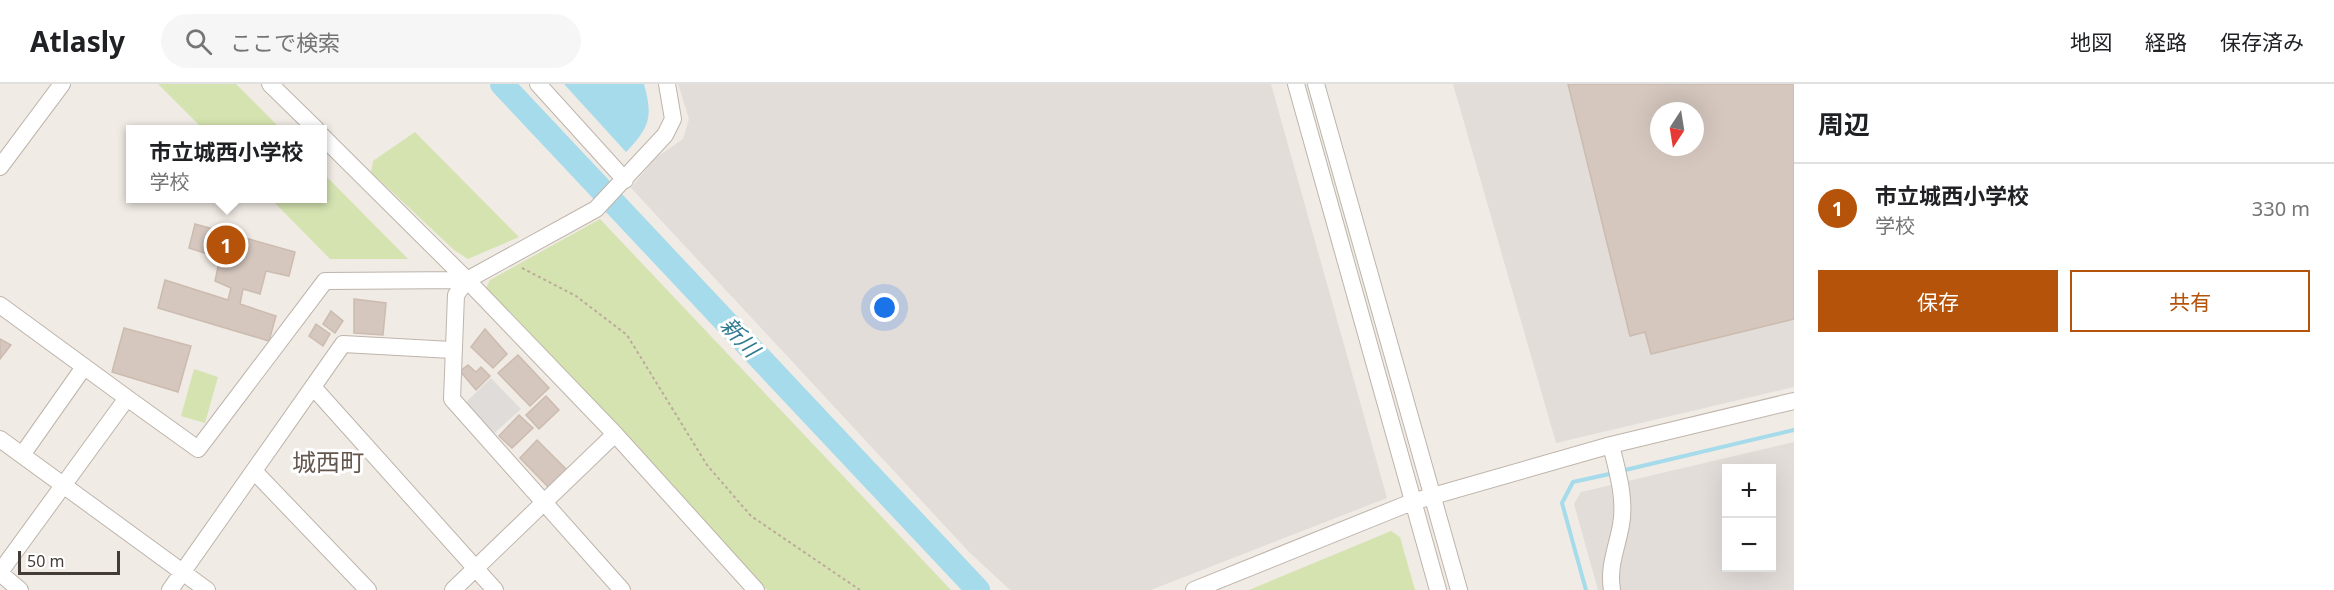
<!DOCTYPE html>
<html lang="ja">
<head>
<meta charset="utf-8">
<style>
	:root { --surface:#fff; --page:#f6f6f6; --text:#202124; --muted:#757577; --line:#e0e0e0; --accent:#b45309 }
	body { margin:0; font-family:"Noto Sans","Noto Sans JP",sans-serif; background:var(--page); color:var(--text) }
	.controls { position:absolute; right:18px; bottom:18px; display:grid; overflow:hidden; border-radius:0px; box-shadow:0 6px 24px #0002 }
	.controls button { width:54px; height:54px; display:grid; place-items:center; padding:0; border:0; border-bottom:2px solid var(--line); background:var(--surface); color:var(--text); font:30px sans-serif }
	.compass { position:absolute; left:1650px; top:18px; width:54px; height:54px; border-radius:50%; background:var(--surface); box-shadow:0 6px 24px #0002; rotate:192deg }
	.scale { position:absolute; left:18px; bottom:15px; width:102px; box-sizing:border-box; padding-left:6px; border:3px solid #433b35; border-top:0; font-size:16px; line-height:21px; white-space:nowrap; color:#433b35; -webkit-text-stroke:4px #fff; paint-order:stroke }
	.you { position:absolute; left:885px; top:224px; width:21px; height:21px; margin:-15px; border:4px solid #fff; border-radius:50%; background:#1a73e8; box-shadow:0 0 0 9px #1a73e833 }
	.badge { display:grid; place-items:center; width:39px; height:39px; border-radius:50%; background:var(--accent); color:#fff; font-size:20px; font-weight:700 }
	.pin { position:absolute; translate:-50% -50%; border:3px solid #fff; box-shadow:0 2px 6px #0006 }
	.popup { position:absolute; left:126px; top:41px; width:201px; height:78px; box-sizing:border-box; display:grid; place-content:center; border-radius:0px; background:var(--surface); filter:drop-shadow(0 2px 4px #0005); font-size:20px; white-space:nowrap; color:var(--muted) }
	.popup b { font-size:22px; color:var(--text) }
	.popup::after { content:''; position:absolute; left:50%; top:100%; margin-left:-12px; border:12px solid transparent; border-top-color:var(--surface) }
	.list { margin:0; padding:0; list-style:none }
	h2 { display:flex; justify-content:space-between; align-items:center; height:78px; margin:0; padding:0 24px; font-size:26px }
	h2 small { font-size:20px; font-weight:400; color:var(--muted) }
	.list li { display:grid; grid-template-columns:39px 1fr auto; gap:18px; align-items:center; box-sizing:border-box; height:90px; padding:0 24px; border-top:2px solid var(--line) }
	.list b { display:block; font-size:22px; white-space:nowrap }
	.list p { margin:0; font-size:20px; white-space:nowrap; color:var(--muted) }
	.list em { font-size:20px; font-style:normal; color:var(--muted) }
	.actions { display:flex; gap:12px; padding:18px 24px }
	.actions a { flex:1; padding:14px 0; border:2px solid var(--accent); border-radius:0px; text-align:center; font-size:21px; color:var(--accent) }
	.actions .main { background:var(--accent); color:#fff }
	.icon { flex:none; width:33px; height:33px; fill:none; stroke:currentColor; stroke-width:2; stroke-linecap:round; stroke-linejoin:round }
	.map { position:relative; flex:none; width:1794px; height:506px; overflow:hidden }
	header { display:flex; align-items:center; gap:36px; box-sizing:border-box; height:84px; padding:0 30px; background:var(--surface); border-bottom:2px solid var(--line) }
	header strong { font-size:28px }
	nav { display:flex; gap:33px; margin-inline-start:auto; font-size:21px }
	.search { width:420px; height:54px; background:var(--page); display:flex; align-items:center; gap:15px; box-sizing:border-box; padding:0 21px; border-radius:33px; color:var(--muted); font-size:22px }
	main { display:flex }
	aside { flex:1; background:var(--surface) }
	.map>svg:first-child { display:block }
	.industrial { fill:#e3ddda; fill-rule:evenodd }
	.green { fill:#d5e3b0 }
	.parking { fill:#dfdcda }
	.water { fill:#a5dbea }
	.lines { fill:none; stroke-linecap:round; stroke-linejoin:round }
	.stream { stroke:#a5dbea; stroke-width:4 }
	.river { stroke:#a5dbea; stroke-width:24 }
	.building { fill:#d5c7be; stroke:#ccbbaf; stroke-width:1.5; fill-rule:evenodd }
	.minor-casing { stroke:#beb4ab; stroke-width:18 }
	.path { stroke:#bcaa9a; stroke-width:2; stroke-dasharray:3 3; stroke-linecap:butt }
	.minor { stroke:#fff; stroke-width:16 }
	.labels { text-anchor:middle; stroke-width:6; stroke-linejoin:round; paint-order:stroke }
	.water-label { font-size:22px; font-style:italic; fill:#317a90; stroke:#fff }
	.quarter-label { font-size:24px; fill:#65574d; stroke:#fff }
</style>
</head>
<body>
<header>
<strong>Atlasly</strong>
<div class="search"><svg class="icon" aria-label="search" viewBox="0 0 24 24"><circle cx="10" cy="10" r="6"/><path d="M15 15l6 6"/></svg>ここで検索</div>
<nav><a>地図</a><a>経路</a><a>保存済み</a></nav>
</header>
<main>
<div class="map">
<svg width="1794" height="506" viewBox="0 0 1794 506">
	<rect width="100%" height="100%" fill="#f1ebe5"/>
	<path class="industrial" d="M678,0h593l116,414 -236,92h-141l-41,-38 -338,-364 23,-29 29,-20 6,-20z
		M1453,0h341v303l-238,56zM1659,27h36v36h-36z
		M1794,358v148h-196l-24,-86 7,-12zM1726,384h46v100h-46z"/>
	<path class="green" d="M158,0h78l45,45h-78z
		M415,48l104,105 -51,22 -14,-9 -83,-78 2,-11z
		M322,88l86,87h-78l-59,-60 51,-1z
		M600,135l351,371h-184l-282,-300 5,-10z
		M194,285l24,8 -13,46 -24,-7z
		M1391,447l9,6 15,53h-166z"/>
	<path class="parking" d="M491,294l30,31 -30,27 -28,-31z"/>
	<path class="water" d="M564,0h80c9,33 6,43 -18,68z"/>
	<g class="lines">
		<path class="stream" d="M1621,387l173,-41
			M1586,506l-24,-87 11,-21 41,-9"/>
		<path class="river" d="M502,0l476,506"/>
	</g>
	<path class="building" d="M1568,0h226v235l-143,35 -6,-22 -15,4zM1659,27h36v36h-36z
		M195,140l100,28 -6,24 -23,-5 -6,23 -17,-5 -3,15 36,12 -7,25 -111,-33 7,-28 63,20 3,-12 -16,-7 5,-23 -31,-10z
		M354,215l32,4 -3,32 -29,-2z
		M331,227l12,10 -8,12 -12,-9z
		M316,240l14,10 -7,12 -14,-10z
		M124,244l67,18 -13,46 -66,-20z
		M485,245l22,25 -14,14 -22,-21z
		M0,255l11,6 -11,14z
		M518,271l31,33 -19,18 -32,-33z
		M468,281l8,7 5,-5 9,9 -14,14 -16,-19z
		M546,312l13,14 -20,19 -13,-14z
		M519,331l14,13 -21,20 -13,-12z
		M537,356l33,33 -18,18 -32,-33z"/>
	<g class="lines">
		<g class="minor-casing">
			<path id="minor" d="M270,0l46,45
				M538,0l87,96
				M1296,0l142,506
				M1316,0l143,506
				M322,52l145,144 129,-71 69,-74 8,-16 -6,-35
				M0,83l62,-83
				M467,196l-11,15 -4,104 170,191
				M0,221l127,93
				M314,304l181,202
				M0,355l207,151
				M1611,361c6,25 15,54 10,80 -4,23 -13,41 -9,65
				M22,371l62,-88
				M254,387l114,119
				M0,488l127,-174 71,51 127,-168 142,-1 148,154 141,156
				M0,489l20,17
				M170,506l173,-246 109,6
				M453,506l162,-156
				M1194,506l218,-88 199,-57 183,-44"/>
		</g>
		<path class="path" d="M522,184l54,28 51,39 80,130 44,51 109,74"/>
		<use href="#minor" class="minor"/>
	</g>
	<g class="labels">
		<g class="water-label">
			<text transform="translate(740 253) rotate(47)" y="8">新川</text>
		</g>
		<g class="quarter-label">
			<text x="328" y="387">城西町</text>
		</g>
	</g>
</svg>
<div class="controls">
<button>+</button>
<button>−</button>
</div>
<svg class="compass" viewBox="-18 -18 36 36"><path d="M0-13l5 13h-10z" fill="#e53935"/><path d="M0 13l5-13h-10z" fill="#757577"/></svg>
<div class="scale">50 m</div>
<div class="you"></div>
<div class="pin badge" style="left:226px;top:161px">1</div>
<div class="popup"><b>市立城西小学校</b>学校</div>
</div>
<aside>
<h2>周辺<small></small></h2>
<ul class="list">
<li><span class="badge">1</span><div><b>市立城西小学校</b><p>学校</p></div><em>330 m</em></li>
</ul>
<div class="actions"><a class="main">保存</a><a>共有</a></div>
</aside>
</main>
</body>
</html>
